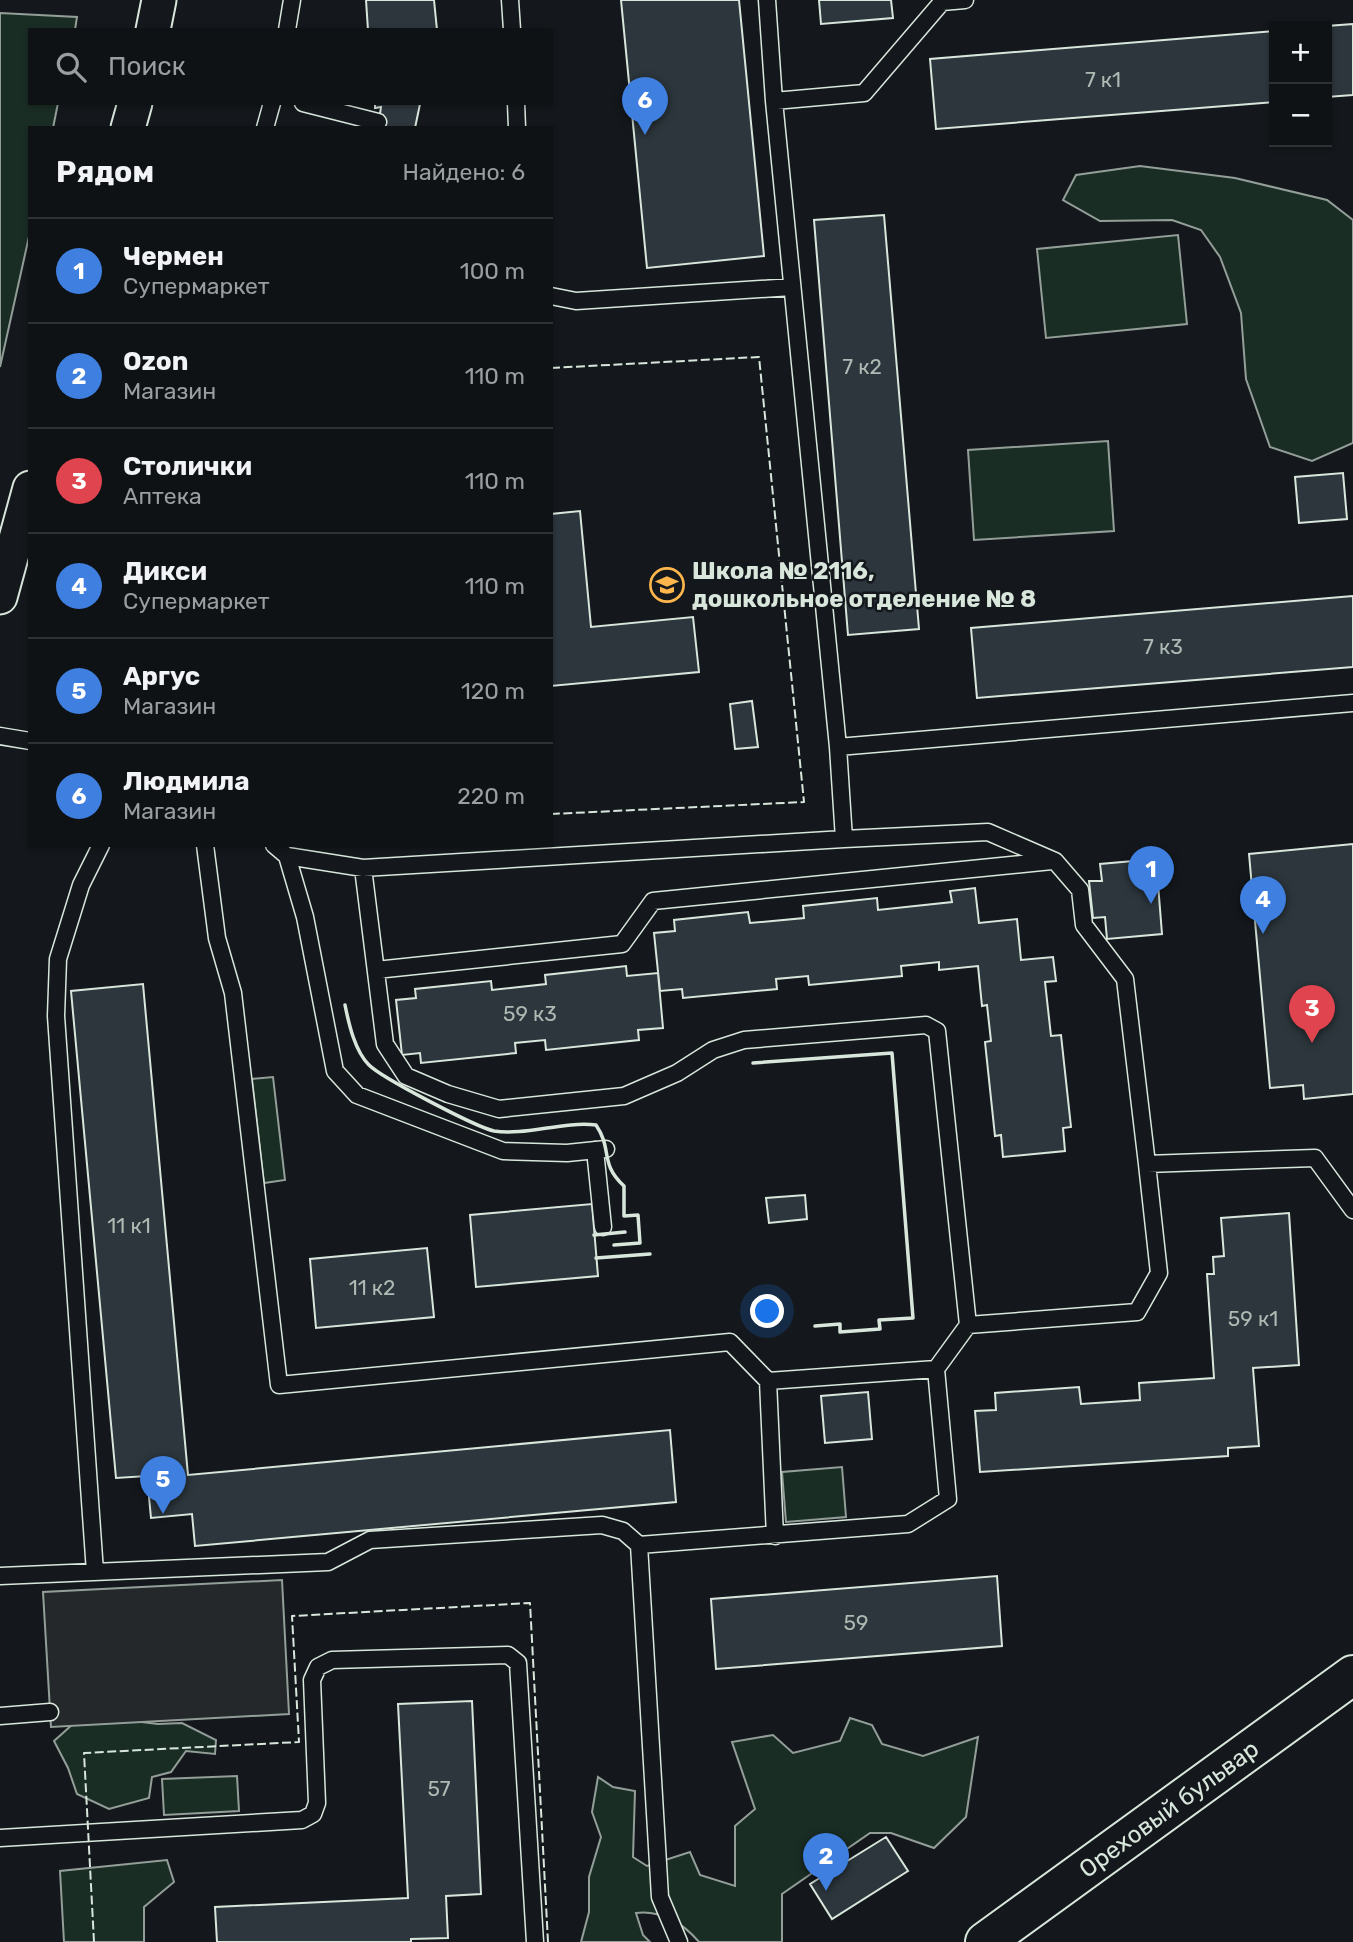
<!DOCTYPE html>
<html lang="ru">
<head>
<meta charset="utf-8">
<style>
	:root { --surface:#0f1215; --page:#1d2022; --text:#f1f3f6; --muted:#9b9ea0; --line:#2f3234; --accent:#ffb74d }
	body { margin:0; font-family:Rubik,sans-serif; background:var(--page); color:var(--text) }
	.controls { position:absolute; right:21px; top:21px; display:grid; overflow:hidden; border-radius:0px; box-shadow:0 2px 5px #0004 }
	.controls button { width:63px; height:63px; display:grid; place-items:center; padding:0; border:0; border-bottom:2px solid var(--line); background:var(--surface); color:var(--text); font:35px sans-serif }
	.you { position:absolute; left:768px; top:1312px; width:24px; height:24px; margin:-18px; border:5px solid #fff; border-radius:50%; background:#1a73e8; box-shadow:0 0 0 10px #1a73e833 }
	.badge { display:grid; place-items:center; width:46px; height:46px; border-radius:50%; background:var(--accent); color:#fff; font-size:23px; font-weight:700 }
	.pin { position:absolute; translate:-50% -58px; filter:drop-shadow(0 2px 4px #0008) }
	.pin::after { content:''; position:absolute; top:37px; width:24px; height:21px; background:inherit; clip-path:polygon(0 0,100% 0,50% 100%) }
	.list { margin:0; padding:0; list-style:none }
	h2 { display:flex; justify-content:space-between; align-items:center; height:91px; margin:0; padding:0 28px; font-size:30px }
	h2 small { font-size:23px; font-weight:400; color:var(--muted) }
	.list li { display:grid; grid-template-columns:46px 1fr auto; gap:21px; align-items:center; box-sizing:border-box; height:105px; padding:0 28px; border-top:2px solid var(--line) }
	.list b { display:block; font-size:26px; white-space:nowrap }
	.list p { margin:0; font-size:23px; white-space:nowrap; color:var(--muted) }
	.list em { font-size:23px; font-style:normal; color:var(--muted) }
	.icon { flex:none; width:38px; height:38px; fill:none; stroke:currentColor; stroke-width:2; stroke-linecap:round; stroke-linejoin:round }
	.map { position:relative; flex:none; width:1353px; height:1942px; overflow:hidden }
	.search { position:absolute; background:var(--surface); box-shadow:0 2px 5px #0004; left:28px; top:28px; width:525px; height:77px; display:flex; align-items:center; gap:18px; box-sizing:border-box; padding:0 24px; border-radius:0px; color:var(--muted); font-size:26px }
	.panel { position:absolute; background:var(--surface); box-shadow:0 2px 5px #0004; left:28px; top:126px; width:525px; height:721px; border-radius:0px }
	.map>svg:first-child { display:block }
	.green { fill:#1a2d24; stroke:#939e99; stroke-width:2 }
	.parking { fill:#24282b; stroke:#939e99; stroke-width:2 }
	.building { fill:#2c363c; stroke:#d8e6dc; stroke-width:2 }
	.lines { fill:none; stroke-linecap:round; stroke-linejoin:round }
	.lane-casing { stroke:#d8e6dc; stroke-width:19 }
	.street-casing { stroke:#d8e6dc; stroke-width:37 }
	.secondary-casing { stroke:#d8e6dc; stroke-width:42 }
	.lane { stroke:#14181c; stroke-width:16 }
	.street { stroke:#14181c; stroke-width:33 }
	.secondary { stroke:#14181c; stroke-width:38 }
	.fence { stroke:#d8e6dc; stroke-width:2; stroke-dasharray:9 3.5; stroke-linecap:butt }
	.wall { stroke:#d8e6dc; stroke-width:3.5 }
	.labels { text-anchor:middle; stroke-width:5; stroke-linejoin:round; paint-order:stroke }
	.number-label { font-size:21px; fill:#adbab4 }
	.poi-label { font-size:24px; font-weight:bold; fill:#d8e6dc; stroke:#14181c; text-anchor:start }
	.street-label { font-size:24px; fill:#d8e6dc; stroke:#14181c }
</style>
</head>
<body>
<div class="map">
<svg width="1353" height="1942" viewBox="0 0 1353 1942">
	<rect width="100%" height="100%" fill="#14181c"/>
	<path class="green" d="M0,13l77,4 -2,13h-45v73h28l-5,25h-23v104l-30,135z
		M1140,166l95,12 92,22 26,20v223l-41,18 -42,-14 -24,-68 -5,-66 -21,-56 -19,-27 -29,-10 -72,1 -37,-21 13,-25z
		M1178,235l9,89 -141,14 -9,-89z
		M1108,441l6,90 -140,9 -6,-90z
		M273,1077l12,103 -21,3 -12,-104z
		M842,1467l4,50 -60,5 -4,-50z
		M83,1715l75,9 24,-1 34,17 -1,14 -29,-3 -15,21 -19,5 -3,21 -40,11 -32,-15 -9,-26 -14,-27z
		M850,1718l22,7 10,19 41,12 55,-19 -12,80 -32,31 -43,-15h-21l-88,61v48h-83c-16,-19 -38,-32 -63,-29l7,22 7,7h-69l8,-30v-35l12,-40 -9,-25 6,-35 15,10 22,4 -2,66 14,9 43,-14 10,23 35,11v-60l20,-17 -23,-67 41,-7 20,18 47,-12z
		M237,1776l2,35 -75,4 -2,-36z
		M167,1860l7,22 -30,25v35h-80l-4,-71z"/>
	<path class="parking" d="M282,1580l7,134 -238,13 -8,-135z"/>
	<path class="building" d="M366,0h68l3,30h-69z
		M621,0h118l25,256 -117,12z
		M819,0h72l2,18 -72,6z
		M1353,24v71l-26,2v-71z
		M1274,31v71l-338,27 -6,-70z
		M375,103h55l-10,1 -5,24h-37l3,-21 -6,1z
		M884,215l35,414 -71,6 -34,-415z
		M1343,473l4,46 -48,4 -4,-46z
		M580,511l11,116 102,-10 6,55 -148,14v-172z
		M1353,596v71l-376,31 -6,-70z
		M752,701l6,46 -23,2 -5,-45z
		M1353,844v250l-49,5 -1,-14 -33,3 -21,-234z
		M1156,859l6,75 -55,5 -2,-22 -12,1 -4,-37h13l-2,-17z
		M975,888l4,35 38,-4 4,41 32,-3 3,24 -11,1 6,54 10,-1 10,92 -8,1 2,23 -62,6 -2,-22 -6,1 -10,-94 6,-1 -4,-36 -5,1 -4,-40 -39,4v-8l-38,4 1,10 -93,9 -1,-9 -32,3 1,10 -94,9 -1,-9 -22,2 -6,-58 21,-2 -1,-11 74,-8 2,11 54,-5 -1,-12 74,-8 1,12 74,-8 -2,-11z
		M626,966l1,10 31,-3 5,55 -25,2 1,10 -93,10 -1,-10 -30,3 1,10 -95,10 -1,-10 -18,2 -6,-55 20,-2 -1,-9 76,-8 1,9 54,-6 -1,-9z
		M143,984l45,491 482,-45 6,72 -481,44 -3,-32 -41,4 -4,-42 -31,2 -45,-487z
		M805,1195l2,24 -38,4 -3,-25z
		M592,1204l6,72 -122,11 -6,-72z
		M1289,1213l10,152 -46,3 6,78 -31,2v8l-248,16 -5,-61 21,-1 -1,-17 84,-6 2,17 59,-4 -1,-17 75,-5 -7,-104h7l-1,-17 11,-1 -3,-38z
		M427,1248l7,69 -118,11 -6,-69z
		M868,1392l4,47 -47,4 -4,-47z
		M997,1576l5,70 -286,23 -5,-70z
		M472,1701l9,193 -35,2 2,42 -37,1v3h-194l-2,-35 193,-9 -10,-194z
		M886,1837l22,34 -76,48 -22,-35z"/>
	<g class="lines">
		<g class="lane-casing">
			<path id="lane" d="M510,0l2,30
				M942,0v2l23,-2
				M287,30l5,-30
				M774,101l90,-8 78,-91
				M303,103l75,19
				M516,103l1,25
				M265,128l7,-25
				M551,296l25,5 216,-14
				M0,736l30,5
				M838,747l515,-44
				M844,839l144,-7 67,29 25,29 4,35 41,54 22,185 168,-6 38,52
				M205,845l12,93 16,55 46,392 451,-43 38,39 168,-12
				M274,845l13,11 76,12 481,-29 -6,-92 -64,-646 -7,-101
				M287,856l18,61 30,154 22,24 146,56 64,2 39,-4
				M376,970l246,-26 31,-43 399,-40
				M595,1150l8,77
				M968,1325l169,-13 22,-39 -12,-109
				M768,1381l7,155
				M639,1545l21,352 19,45
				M95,1572l-39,-556 2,-57 23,-74 20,-40
				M0,1576l328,-14 42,-22 232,-15 21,6 16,14 269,-21 40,-25 -12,-130 32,-44 -31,-294 -11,-6 -182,15 -31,10 -36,23 -53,23 -125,13 -51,-15 -42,-18 -21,-32 -22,-176
				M0,1716l50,-4
				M0,1838l302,-18 11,-6 4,-11 -5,-123 6,-13 14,-7 176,-5 10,8 17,279"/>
		</g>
		<g class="street-casing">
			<path id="street" d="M153,30l6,-30
				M128,128l7,-25
				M0,597l30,-109"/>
		</g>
		<g class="secondary-casing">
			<path id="secondary" d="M985,1942l368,-267"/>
		</g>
		<use href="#lane" class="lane"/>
		<use href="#street" class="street"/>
		<use href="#secondary" class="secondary"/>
		<path class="fence" d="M551,368l208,-11 45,445 -253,12
			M94,1942l-10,-189 215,-11 -7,-126 238,-13 18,339"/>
		<path class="wall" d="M345,1005c4,20 10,46 24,60 13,13 107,62 125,66 31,5 69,-10 102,-6 17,25 3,38 28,61v30l14,-1 2,28 -26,2
			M753,1063l139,-10 21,265 -34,2 1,9 -40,3v-8l-25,2
			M594,1235l31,-3
			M596,1258l54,-4"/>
	</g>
	<defs>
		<g id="school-ring" transform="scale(1.75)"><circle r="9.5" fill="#14181c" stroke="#ffb74d" stroke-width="1.5"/><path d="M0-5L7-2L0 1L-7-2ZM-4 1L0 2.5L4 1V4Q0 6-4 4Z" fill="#ffb74d"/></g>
	</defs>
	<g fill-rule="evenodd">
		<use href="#school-ring" x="667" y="585"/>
	</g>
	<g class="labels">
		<g class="number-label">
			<text x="1103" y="87">7 к1</text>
			<text x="862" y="374">7 к2</text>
			<text x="1163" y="654">7 к3</text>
			<text x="530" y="1021">59 к3</text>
			<text x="129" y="1233">11 к1</text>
			<text x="372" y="1295">11 к2</text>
			<text x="1253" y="1326">59 к1</text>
			<text x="856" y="1630">59</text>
			<text x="439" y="1796">57</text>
		</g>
		<g class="poi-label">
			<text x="692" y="579">Школа № 2116,<tspan x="692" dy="28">дошкольное отделение № 8</tspan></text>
		</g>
		<g class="street-label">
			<text transform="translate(1169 1809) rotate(-36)" y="8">Ореховый бульвар</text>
		</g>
	</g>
</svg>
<div class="controls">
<button>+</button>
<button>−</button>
</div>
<div class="you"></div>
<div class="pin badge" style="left:1151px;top:904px;background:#3f7fe0">1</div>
<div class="pin badge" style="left:826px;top:1891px;background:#3f7fe0">2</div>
<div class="pin badge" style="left:1312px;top:1043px;background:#e0444e">3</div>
<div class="pin badge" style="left:1263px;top:934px;background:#3f7fe0">4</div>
<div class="pin badge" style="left:163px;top:1514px;background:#3f7fe0">5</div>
<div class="pin badge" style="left:645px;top:135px;background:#3f7fe0">6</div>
<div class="search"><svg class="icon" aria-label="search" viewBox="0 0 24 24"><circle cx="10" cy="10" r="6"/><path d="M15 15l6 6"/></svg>Поиск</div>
<section class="panel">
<h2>Рядом<small>Найдено: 6</small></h2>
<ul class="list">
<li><span class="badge" style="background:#3f7fe0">1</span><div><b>Чермен</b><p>Супермаркет</p></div><em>100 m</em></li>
<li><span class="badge" style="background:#3f7fe0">2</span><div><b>Ozon</b><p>Магазин</p></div><em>110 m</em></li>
<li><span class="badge" style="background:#e0444e">3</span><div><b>Столички</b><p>Аптека</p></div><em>110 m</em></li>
<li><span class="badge" style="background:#3f7fe0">4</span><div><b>Дикси</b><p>Супермаркет</p></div><em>110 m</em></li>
<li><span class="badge" style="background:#3f7fe0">5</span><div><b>Аргус</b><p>Магазин</p></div><em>120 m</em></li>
<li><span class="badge" style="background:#3f7fe0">6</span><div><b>Людмила</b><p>Магазин</p></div><em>220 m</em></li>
</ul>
</section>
</div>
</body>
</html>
